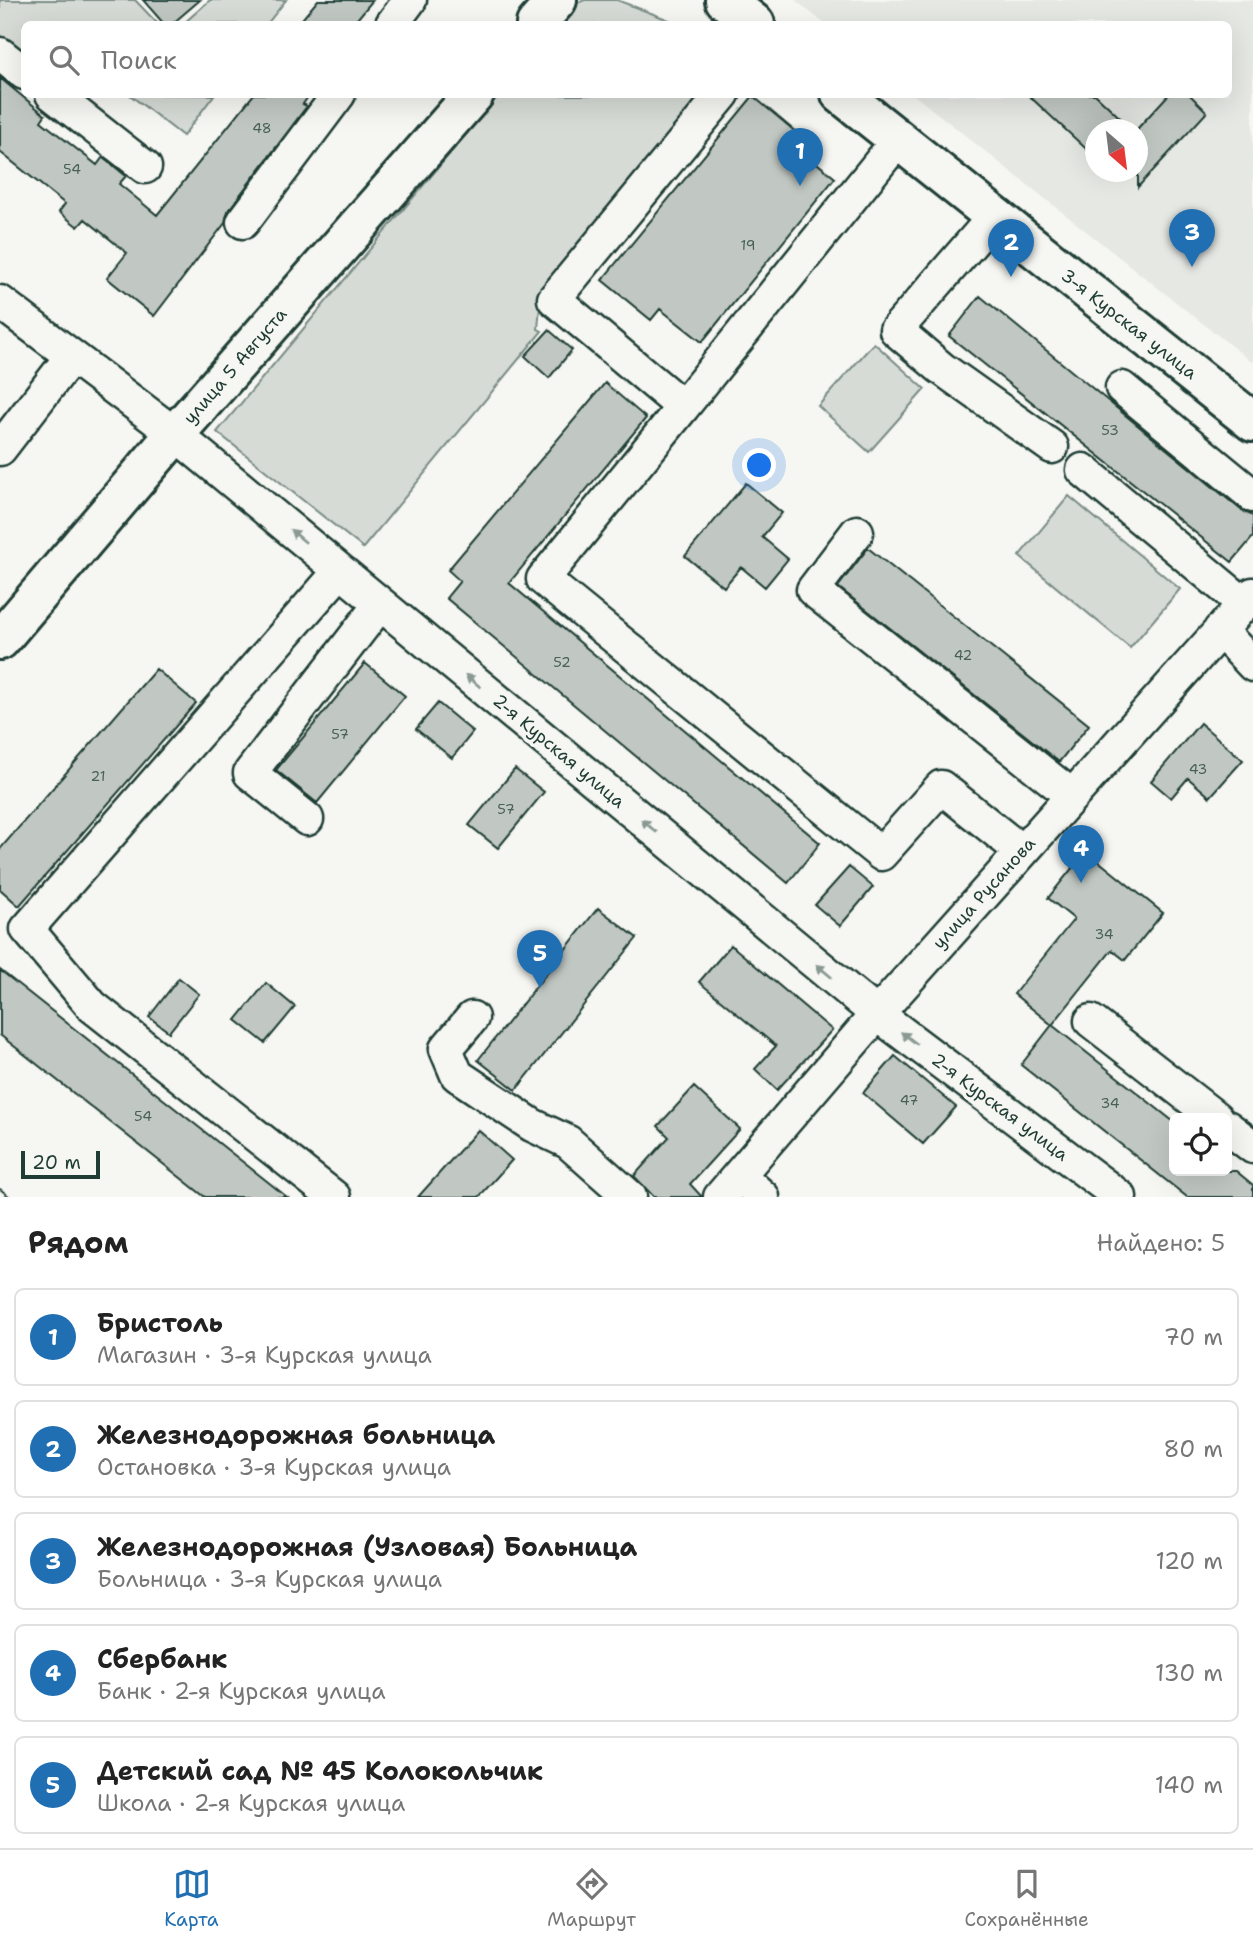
<!DOCTYPE html>
<html lang="ru">
<head>
<meta charset="utf-8">
<style>
	:root { --surface:#fff; --page:#f2f2f2; --text:#222; --muted:#767676; --line:#e0e0e0; --accent:#1f6fb2 }
	body { margin:0; font-family:"Shantell Sans",sans-serif; background:var(--page); color:var(--text) }
	.controls { position:absolute; right:21px; bottom:21px; display:grid; overflow:hidden; border-radius:10px; box-shadow:0 7px 28px #0002 }
	.controls button { width:63px; height:63px; display:grid; place-items:center; padding:0; border:0; border-bottom:2px solid var(--line); background:var(--surface); color:var(--text); font:35px sans-serif }
	.compass { position:absolute; left:1085px; top:119px; width:63px; height:63px; border-radius:50%; background:var(--surface); box-shadow:0 7px 28px #0002; rotate:152deg }
	.scale { position:absolute; left:21px; bottom:18px; width:79px; box-sizing:border-box; padding-left:7px; border:4px solid #1f3d34; border-top:0; font-size:19px; line-height:24px; white-space:nowrap; color:#1f3d34; -webkit-text-stroke:5px #f6f6f2; paint-order:stroke }
	.you { position:absolute; left:760px; top:466px; width:24px; height:24px; margin:-18px; border:5px solid #fff; border-radius:50%; background:#1a73e8; box-shadow:0 0 0 10px #1a73e833 }
	.badge { display:grid; place-items:center; width:46px; height:46px; border-radius:50%; background:var(--accent); color:#fff; font-size:23px; font-weight:700 }
	.pin { position:absolute; translate:-50% -58px; filter:drop-shadow(0 2px 4px #0008) }
	.pin::after { content:''; position:absolute; top:37px; width:24px; height:21px; background:inherit; clip-path:polygon(0 0,100% 0,50% 100%) }
	.list { margin:0; padding:0; list-style:none }
	h2 { display:flex; justify-content:space-between; align-items:center; height:91px; margin:0; padding:0 28px; font-size:30px }
	h2 small { font-size:23px; font-weight:400; color:var(--muted) }
	.list li { display:grid; grid-template-columns:46px 1fr auto; gap:21px; align-items:center; box-sizing:border-box; height:98px; margin:0 14px 14px; padding:0 14px; border:2px solid var(--line); border-radius:10px }
	.list b { display:block; font-size:26px; white-space:nowrap }
	.list p { margin:0; font-size:23px; white-space:nowrap; color:var(--muted) }
	.list em { font-size:23px; font-style:normal; color:var(--muted) }
	.icon { flex:none; width:38px; height:38px; fill:none; stroke:currentColor; stroke-width:2; stroke-linecap:round; stroke-linejoin:round }
	.map { position:relative; flex:none; width:1253px; height:1197px; overflow:hidden }
	.search { position:absolute; background:var(--surface); box-shadow:0 7px 28px #0002; left:21px; right:21px; top:21px; height:77px; display:flex; align-items:center; gap:18px; box-sizing:border-box; padding:0 24px; border-radius:10px; color:var(--muted); font-size:26px }
	.sheet { height:651px; background:var(--surface) }
	nav { display:flex; justify-content:space-around; align-items:center; box-sizing:border-box; height:98px; border-top:2px solid var(--line); background:var(--surface); font-size:19px; color:var(--muted) }
	nav a { display:grid; justify-items:center; gap:4px }
	nav .on { color:var(--accent) }
	.map>svg:first-child { display:block }
	.built { fill:#e6e8e4; fill-rule:evenodd }
	.green { fill:#d6dbd6; stroke:#7a8c85; stroke-width:2 }
	.building { fill:#c1c8c3; stroke:#1f3d34; stroke-width:2 }
	.lines { fill:none; stroke-linecap:round; stroke-linejoin:round }
	.minor-casing { stroke:#1f3d34; stroke-width:37 }
	.major-casing { stroke:#1f3d34; stroke-width:44 }
	.minor { stroke:#f6f6f2; stroke-width:32 }
	.major { stroke:#f6f6f2; stroke-width:38 }
	.tram { stroke:#1f3d34; stroke-width:2 }
	.oneway { fill:#8a9a93 }
	.labels { text-anchor:middle; stroke-width:7; stroke-linejoin:round; paint-order:stroke }
	.number-label { font-size:14px; fill:#486058 }
	.street-label { font-size:18px; fill:#1f3d34; stroke:#f6f6f2 }
</style>
</head>
<body>
<div class="map">
<svg width="1253" height="1197" viewBox="0 0 1253 1197">
	<rect width="100%" height="100%" fill="#f6f6f2"/>
	<filter id="ink" filterUnits="userSpaceOnUse"><feTurbulence type="fractalNoise" baseFrequency=".0143" numOctaves="2"/><feDisplacementMap in="SourceGraphic" scale="14" xChannelSelector="R" yChannelSelector="G"/><feConvolveMatrix kernelMatrix="1 2 1 2 8 2 1 2 1" color-interpolation-filters="sRGB"/></filter>
	<g filter="url(#ink)">
		<path class="built" d="M795,0h458v363l-339,-268 314,-1v-70h-403zM1096,130h42v42h-42z"/>
		<path class="green" d="M0,0h135l23,24h-134v35l-24,-21z
			M210,0h76l-19,24h-84z
			M585,0h32l52,20 6,4h-118l17,-20z
			M130,95v-1l84,1 -31,41z
			M499,95h213l-172,211 -2,23 4,2 -179,217 -146,-116z
			M874,343l51,46 -56,63 -51,-46z
			M1069,496l111,93 -50,59 -111,-92z"/>
		<path class="building" d="M143,0h57l-28,24h-8z
			M318,0h55l-20,24h-55z
			M0,78l45,37 -4,6 56,44 6,-8 23,19 -7,8 38,31 97,-121h56l-7,10 4,2 -79,105 -3,12 -71,93 -47,-38 20,-25 -42,-34 -7,8 -19,-15 6,-8 -65,-52z
			M1027,94h68l38,36h-37v28z
			M1169,94h20l18,18 -69,75v-59z
			M753,96l50,42 -7,8 39,32 -133,164 -42,-33 -9,11 -49,-40z
			M980,296l261,214 12,6v21l-21,25 -283,-226z
			M549,330l23,20 -23,28 -24,-22z
			M605,383l41,35 -137,165 311,260 -32,40 -342,-285 14,-17 -12,-11z
			M746,483l36,30 -20,24 26,22 -23,28 -24,-20 -17,20 -39,-31z
			M868,548l221,177 -30,37 -221,-175z
			M365,663l40,33 -88,107 -41,-33z
			M156,669l40,34 -177,203 -19,-17v-40z
			M438,703l35,29 -21,26 -36,-29z
			M1200,723l43,37 -33,37 -22,-19 -17,20 -20,-17z
			M515,769l29,23 -46,56 -29,-23z
			M1086,851l77,62 -38,47 -13,-10 -60,75 -38,-31 60,-75 -26,-21z
			M849,867l24,20 -33,39 -25,-21z
			M598,908l39,30 -121,152 -38,-30z
			M731,945l101,85 -55,60 -22,-21 21,-23 -77,-64z
			M0,970l287,227h-82l-205,-162z
			M179,978l20,16 -30,38 -20,-15z
			M266,983l29,24 -30,36 -29,-23z
			M1052,1025l122,97v49h62l17,14v12h-66l-166,-132z
			M895,1056l61,51 -33,37 -60,-51z
			M694,1087l46,42 -50,55 12,13h-48l-20,-21 35,-39 -11,-11z
			M478,1130l34,30 -33,37h-61z"/>
		<g class="lines">
			<g class="minor-casing">
				<path id="minor" d="M392,24l18,-24
					M0,54l24,19
					M52,94l93,73
					M723,94l-169,205 129,108 215,-267
					M994,217l-98,113 45,38 111,79
					M243,222l96,-128
					M0,302l175,132 702,580 243,183
					M1122,388l131,108
					M683,407l-140,172 338,275 60,-67 80,64
					M0,449l71,-92
					M1083,470l161,134
					M857,532l-44,58 258,205
					M1220,630l33,35
					M307,819l-57,-46 130,-169
					M472,1018l-26,31 11,26 75,50 36,17 62,55
					M1091,1021l125,97
					M1227,1127l26,20
					M739,1175l24,22
					M334,1197l-242,-191 -65,-77 313,-358
					M720,1197l157,-183 376,-420"/>
			</g>
			<g class="major-casing">
				<path id="major" d="M725,0l30,24
					M536,24l21,-24
					M841,94l412,328
					M0,640l175,-206 299,-340"/>
			</g>
			<use href="#minor" class="minor"/>
			<use href="#major" class="major"/>
			<path class="tram" d="M0,1189l10,8"/>
		</g>
		<defs><path id="oneway-solid" d="M-6-.8H1V-3.2L6.5 0L1 3.2V.8H-6Z" transform="scale(1.75)"/></defs>
		<g class="oneway">
			<use href="#oneway-solid" transform="translate(298 536) rotate(-140)"/>
			<use href="#oneway-solid" transform="translate(473 681) rotate(-140)"/>
			<use href="#oneway-solid" transform="translate(649 826) rotate(-140)"/>
			<use href="#oneway-solid" transform="translate(824 971) rotate(-140)"/>
			<use href="#oneway-solid" transform="translate(909 1038) rotate(-143)"/>
		</g>
	</g>
	<g class="labels">
		<g class="number-label">
			<text x="262" y="133">48</text>
			<text x="72" y="174">54</text>
			<text x="748" y="250">19</text>
			<text x="1110" y="435">53</text>
			<text x="963" y="660">42</text>
			<text x="562" y="667">52</text>
			<text x="340" y="739">57</text>
			<text x="1198" y="774">43</text>
			<text x="98" y="781">21</text>
			<text x="506" y="814">57</text>
			<text x="1104" y="939">34</text>
			<text x="909" y="1105">47</text>
			<text x="1110" y="1108">34</text>
			<text x="143" y="1121">54</text>
		</g>
		<g class="street-label">
			<text transform="translate(1129 324) rotate(38)" y="6">3-я Курская улица</text>
			<text transform="translate(235 366) rotate(-49)" y="6">улица 5 Августа</text>
			<text transform="translate(559 751) rotate(40)" y="6">2-я Курская улица</text>
			<text transform="translate(984 893) rotate(-48)" y="6">улица Русанова</text>
			<text transform="translate(1000 1107) rotate(37)" y="6">2-я Курская улица</text>
		</g>
	</g>
</svg>
<div class="controls">
<button><svg class="icon" aria-label="locate" viewBox="0 0 24 24"><circle cx="12" cy="12" r="6"/><path d="M12 2v4M12 18v4M2 12h4M18 12h4"/></svg></button>
</div>
<svg class="compass" viewBox="-18 -18 36 36"><path d="M0-13l5 13h-10z" fill="#e53935"/><path d="M0 13l5-13h-10z" fill="#767676"/></svg>
<div class="scale">20 m</div>
<div class="you"></div>
<div class="pin badge" style="left:800px;top:186px">1</div>
<div class="pin badge" style="left:1011px;top:277px">2</div>
<div class="pin badge" style="left:1192px;top:267px">3</div>
<div class="pin badge" style="left:1081px;top:883px">4</div>
<div class="pin badge" style="left:540px;top:988px">5</div>
<div class="search"><svg class="icon" aria-label="search" viewBox="0 0 24 24"><circle cx="10" cy="10" r="6"/><path d="M15 15l6 6"/></svg>Поиск</div>
</div>
<section class="sheet">
<h2>Рядом<small>Найдено: 5</small></h2>
<ul class="list">
<li><span class="badge">1</span><div><b>Бристоль</b><p>Магазин · 3-я Курская улица</p></div><em>70 m</em></li>
<li><span class="badge">2</span><div><b>Железнодорожная больница</b><p>Остановка · 3-я Курская улица</p></div><em>80 m</em></li>
<li><span class="badge">3</span><div><b>Железнодорожная (Узловая) Больница</b><p>Больница · 3-я Курская улица</p></div><em>120 m</em></li>
<li><span class="badge">4</span><div><b>Сбербанк</b><p>Банк · 2-я Курская улица</p></div><em>130 m</em></li>
<li><span class="badge">5</span><div><b>Детский сад № 45 Колокольчик</b><p>Школа · 2-я Курская улица</p></div><em>140 m</em></li>
</ul>
</section>
<nav>
<a class="on"><svg class="icon" aria-label="map" viewBox="0 0 24 24"><path d="M3 6l6-2 6 2 6-2v14l-6 2-6-2-6 2zM9 4v14M15 6v14"/></svg>Карта</a>
<a><svg class="icon" aria-label="directions" viewBox="0 0 24 24"><path d="M12 3l9 9-9 9-9-9zM9 14v-3h6M13 9l2 2-2 2"/></svg>Маршрут</a>
<a><svg class="icon" aria-label="saved" viewBox="0 0 24 24"><path d="M7 4h10v16l-5-4-5 4z"/></svg>Сохранённые</a>
</nav>
</body>
</html>
